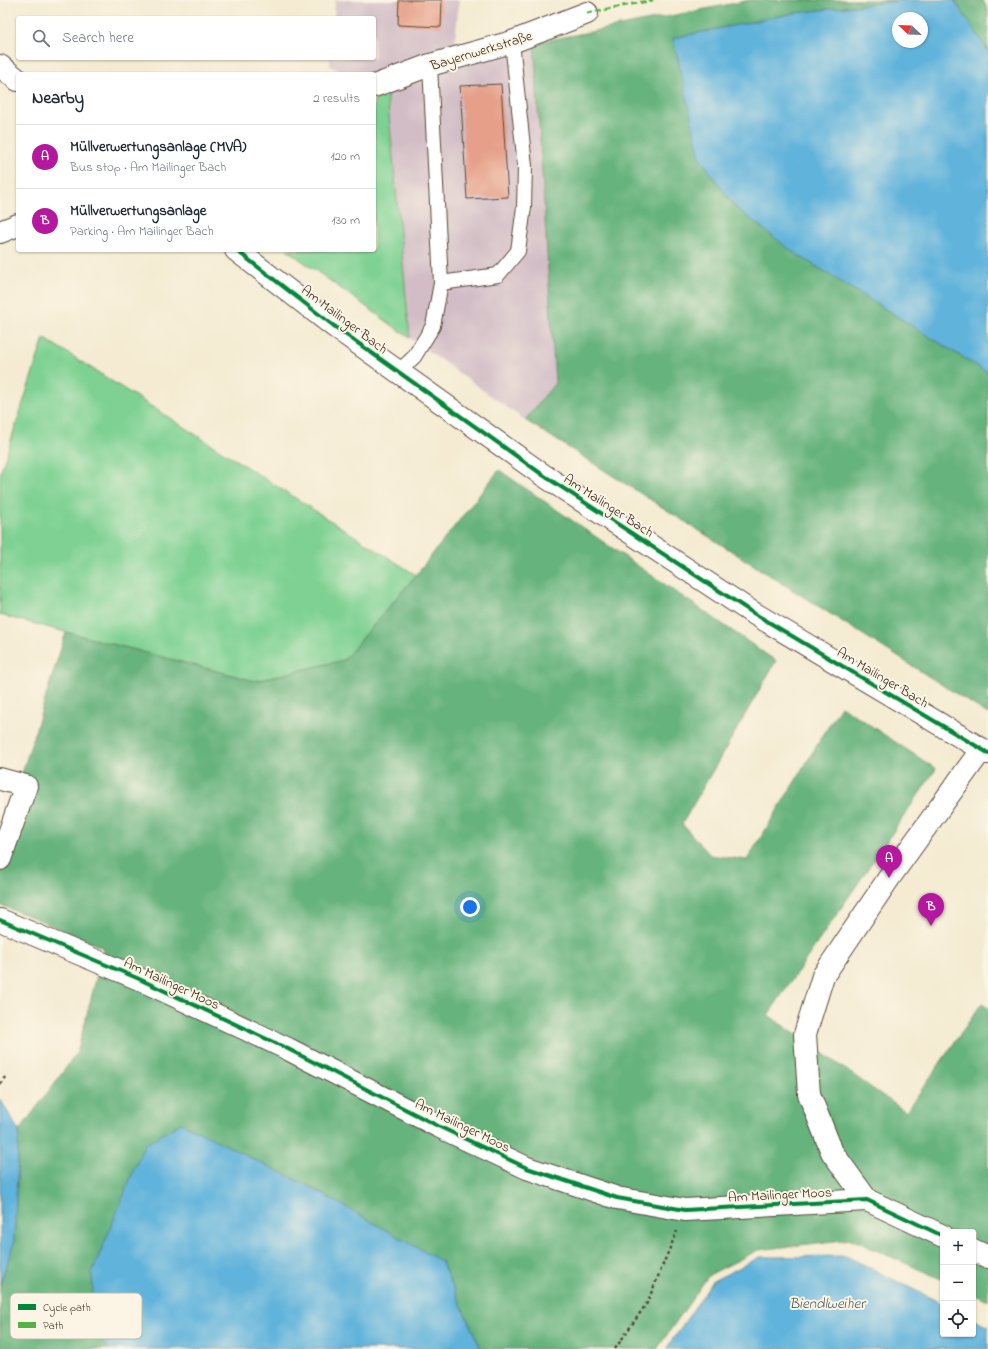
<!DOCTYPE html>
<html lang="en">
<head>
<meta charset="utf-8">
<style>
	:root { --surface:#fff; --page:#f6f6f7; --text:#1f2937; --muted:#747a83; --line:#e0e1e3; --accent:#b5179e }
	body { margin:0; font-family:"Indie Flower",sans-serif; background:var(--page); color:var(--text) }
	.controls { position:absolute; right:12px; bottom:12px; display:grid; overflow:hidden; border-radius:4px; box-shadow:0 1px 3px #0004 }
	.controls button { width:36px; height:36px; display:grid; place-items:center; padding:0; border:0; border-bottom:1px solid var(--line); background:var(--surface); color:var(--text); font:20px sans-serif }
	.compass { position:absolute; left:892px; top:12px; width:36px; height:36px; border-radius:50%; background:var(--surface); box-shadow:0 1px 3px #0004; rotate:293deg }
	.you { position:absolute; left:470px; top:907px; width:14px; height:14px; margin:-10px; border:3px solid #fff; border-radius:50%; background:#1a73e8; box-shadow:0 0 0 6px #1a73e833 }
	.badge { display:grid; place-items:center; width:26px; height:26px; border-radius:50%; background:var(--accent); color:#fff; font-size:13px; font-weight:700 }
	.pin { position:absolute; translate:-50% -33px; filter:drop-shadow(0 1px 2px #0008) }
	.pin::after { content:''; position:absolute; top:21px; width:14px; height:12px; background:inherit; clip-path:polygon(0 0,100% 0,50% 100%) }
	.list { margin:0; padding:0; list-style:none }
	h2 { display:flex; justify-content:space-between; align-items:center; height:52px; margin:0; padding:0 16px; font-size:17px }
	h2 small { font-size:13px; font-weight:400; color:var(--muted) }
	.list li { display:grid; grid-template-columns:26px 1fr auto; gap:12px; align-items:center; box-sizing:border-box; height:64px; padding:0 16px; border-top:1px solid var(--line) }
	.list b { display:block; font-size:15px; white-space:nowrap }
	.list p { margin:0; font-size:13px; white-space:nowrap; color:var(--muted) }
	.list em { font-size:13px; font-style:normal; color:var(--muted) }
	.icon { flex:none; width:22px; height:22px; fill:none; stroke:currentColor; stroke-width:2; stroke-linecap:round; stroke-linejoin:round }
	.map { position:relative; flex:none; width:988px; height:1349px; overflow:hidden }
	.search { position:absolute; background:var(--surface); box-shadow:0 1px 3px #0004; left:16px; top:16px; width:360px; height:44px; display:flex; align-items:center; gap:10px; box-sizing:border-box; padding:0 14px; border-radius:4px; color:var(--muted); font-size:15px }
	.panel { position:absolute; background:var(--surface); box-shadow:0 1px 3px #0004; left:16px; top:72px; width:360px; height:180px; border-radius:4px }
	.map>svg:first-child { display:block }
	.industrial { fill:#d2bdc6 }
	.green { fill:#7ed193; stroke:#5c7e58 }
	.forest { fill:#66b37d; stroke:#506e4e }
	.water { fill:#60b3db; stroke:#4e6e7c; fill-rule:evenodd }
	.building { fill:#e6a089 }
	.lines { fill:none; stroke-linecap:round; stroke-linejoin:round }
	.lane-casing { stroke:#574739; stroke-width:16 }
	.street-casing { stroke:#574739; stroke-width:24 }
	.path { stroke:#574739; stroke-width:2.5; stroke-dasharray:3 3; stroke-linecap:butt }
	.lane { stroke:#fff; stroke-width:14 }
	.street { stroke:#fff; stroke-width:22 }
	.quiet { stroke:#57b245; stroke-width:3; stroke-dasharray:6 3; stroke-linecap:butt }
	.cycleway-casing { stroke:#fcf5e5; stroke-width:6 }
	.cycleway { stroke:#00873e; stroke-width:4 }
	.labels { text-anchor:middle; stroke-width:4; stroke-linejoin:round; paint-order:stroke }
	.street-label { font-size:14px; fill:#3b2a1e; stroke:#fcf5e5 }
	.water-label { font-size:15px; font-style:italic; fill:#485a60; stroke:#fcf5e5 }
	.key { fill:#fcf5e5; stroke:#c2b8a9; stroke-width:1 }
	.key-label { font-size:11px; fill:#3b2a1e }
</style>
</head>
<body>
<div class="map">
<svg width="988" height="1349" viewBox="0 0 988 1349">
	<rect width="100%" height="100%" fill="#fcf5e5"/>
	<filter id="ink" filterUnits="userSpaceOnUse"><feTurbulence type="fractalNoise" baseFrequency=".025" numOctaves="2"/><feDisplacementMap in="SourceGraphic" scale="8" xChannelSelector="R" yChannelSelector="G"/><feConvolveMatrix kernelMatrix="1 2 1 2 8 2 1 2 1" color-interpolation-filters="sRGB"/></filter>
	<filter id="wash" filterUnits="userSpaceOnUse"><feTurbulence type="fractalNoise" baseFrequency=".012" numOctaves="4" result="noise"/><feDisplacementMap in="SourceGraphic" scale="16" xChannelSelector="R" yChannelSelector="G"/><feGaussianBlur stdDeviation="0.9" result="paint"/><feColorMatrix in="noise" values="0 0 0 0 0 0 0 0 0 0 0 0 0 0 0 0 0 1.4 0 .05"/><feComposite in="paint" operator="in"/></filter>
	<g filter="url(#wash)">
		<rect width="100%" height="100%" fill="#f4ebd2"/>
		<path class="industrial" d="M335,0h124l-4,41 79,2 21,340 -30,37 -115,-82 -23,-243 -13,-7v-14h-28l-16,-8v-8h44v-40h-40z"/>
		<path class="green" d="M387,95l23,243 -123,-88h87v-150z
			M44,338l372,237 -72,85 -89,21 -255,-66v-141z"/>
		<path class="forest" d="M751,0h153l-109,13 -122,25 120,214 195,121v341l-463,-294 30,-37 -21,-340z
			M954,0h29l5,10v44l-2,-6z
			M499,470l277,191 -94,163 28,31 37,5 94,-154 95,63 -168,246 138,97 76,-109 6,4v293l-15,-7v-61h-30v48l-92,-41 -93,11 -49,25 -52,74h-176l-40,-88 -346,73 14,15h-109v-64l14,-43 5,-111 58,-78 27,-105 -74,-32 -30,-11v-61l66,-212 189,49 89,-21 72,-85z"/>
		<path class="water" d="M904,0h50l32,48 2,6v319l-195,-121 -58,-45 -35,-49 -27,-120 122,-25zM898,18h24v24h-24z
			M0,1099l19,32 -5,111 -14,43z
			M181,1123l129,64 131,74 40,88h-372l-14,-15 -3,-61 52,-128z
			M846,1256l97,48v30h30v-15l15,8v22h-322l47,-68 47,-24z"/>
		<g id="blocks">
			<path class="building" d="M399,0h43l-1,27 -43,-2z
				M501,84l7,113 -41,2 -7,-113z"/>
		</g>
	</g>
	<g filter="url(#ink)">
		<use href="#blocks" fill-opacity="0" stroke="#574739" stroke-width="1"/>
		<g class="lines">
			<g class="lane-casing">
				<path id="lane" d="M441,283l57,-8 20,-24 6,-44 1,-41 -13,-124
					M398,372l16,-15 19,-31 8,-43 -11,-218"/>
			</g>
			<g class="street-casing">
				<path id="street" d="M0,66l18,14
					M374,86l56,-21 82,-23 75,-29
					M0,232l18,-7
					M236,250l98,76 209,149 207,136 238,142
					M0,779l26,7 -26,73
					M0,920l137,58 151,71 150,77 89,42 90,30 68,12 182,-10 76,36
					M867,1200l-35,-48 -23,-58 -4,-60 18,-58 66,-98 93,-129
					M973,1250l15,7"/>
			</g>
			<path class="path" d="M0,1084l5,-7
				M615,1349l32,-46 30,-72"/>
			<use href="#lane" class="lane"/>
			<use href="#street" class="street"/>
			<path class="quiet" d="M587,13l66,-13"/>
			<g class="cycleway-casing">
				<path id="cycleway" d="M236,250l98,76 209,149 207,136 238,142
					M0,920l137,58 151,71 150,77 89,42 90,30 68,12 182,-10 76,36"/>
			</g>
			<use href="#cycleway" class="cycleway"/>
		</g>
	</g>
	<g class="labels">
		<g class="street-label">
			<text transform="translate(481 50) rotate(-17)" y="5">Bayernwerkstraße</text>
			<text transform="translate(345 319) rotate(37)" y="5">Am Mailinger Bach</text>
			<text transform="translate(609 505) rotate(33)" y="5">Am Mailinger Bach</text>
			<text transform="translate(883 677) rotate(31)" y="5">Am Mailinger Bach</text>
			<text transform="translate(172 983) rotate(25)" y="5">Am Mailinger Moos</text>
			<text transform="translate(463 1125) rotate(26)" y="5">Am Mailinger Moos</text>
			<text transform="translate(780 1194) rotate(-3)" y="5">Am Mailinger Moos</text>
		</g>
		<g class="water-label">
			<text x="827" y="1308">Biendlweiher</text>
		</g>
	</g>
	<rect x="10" y="1293" width="132" height="46" rx="6" class="key"/>
	<rect x="18" y="1304" width="18" height="6" fill="#00873e"/>
	<rect x="18" y="1322" width="18" height="6" fill="#57b245"/>
	<g class="key-label">
		<text x="43" y="1311">Cycle path</text>
		<text x="43" y="1329">Path</text>
	</g>
</svg>
<div class="controls">
<button>+</button>
<button>−</button>
<button><svg class="icon" aria-label="locate" viewBox="0 0 24 24"><circle cx="12" cy="12" r="6"/><path d="M12 2v4M12 18v4M2 12h4M18 12h4"/></svg></button>
</div>
<svg class="compass" viewBox="-18 -18 36 36"><path d="M0-13l5 13h-10z" fill="#e53935"/><path d="M0 13l5-13h-10z" fill="#747a83"/></svg>
<div class="you"></div>
<div class="pin badge" style="left:889px;top:878px">A</div>
<div class="pin badge" style="left:931px;top:926px">B</div>
<div class="search"><svg class="icon" aria-label="search" viewBox="0 0 24 24"><circle cx="10" cy="10" r="6"/><path d="M15 15l6 6"/></svg>Search here</div>
<section class="panel">
<h2>Nearby<small>2 results</small></h2>
<ul class="list">
<li><span class="badge">A</span><div><b>Müllverwertungsanlage (MVA)</b><p>Bus stop · Am Mailinger Bach</p></div><em>120 m</em></li>
<li><span class="badge">B</span><div><b>Müllverwertungsanlage</b><p>Parking · Am Mailinger Bach</p></div><em>130 m</em></li>
</ul>
</section>
</div>
</body>
</html>
